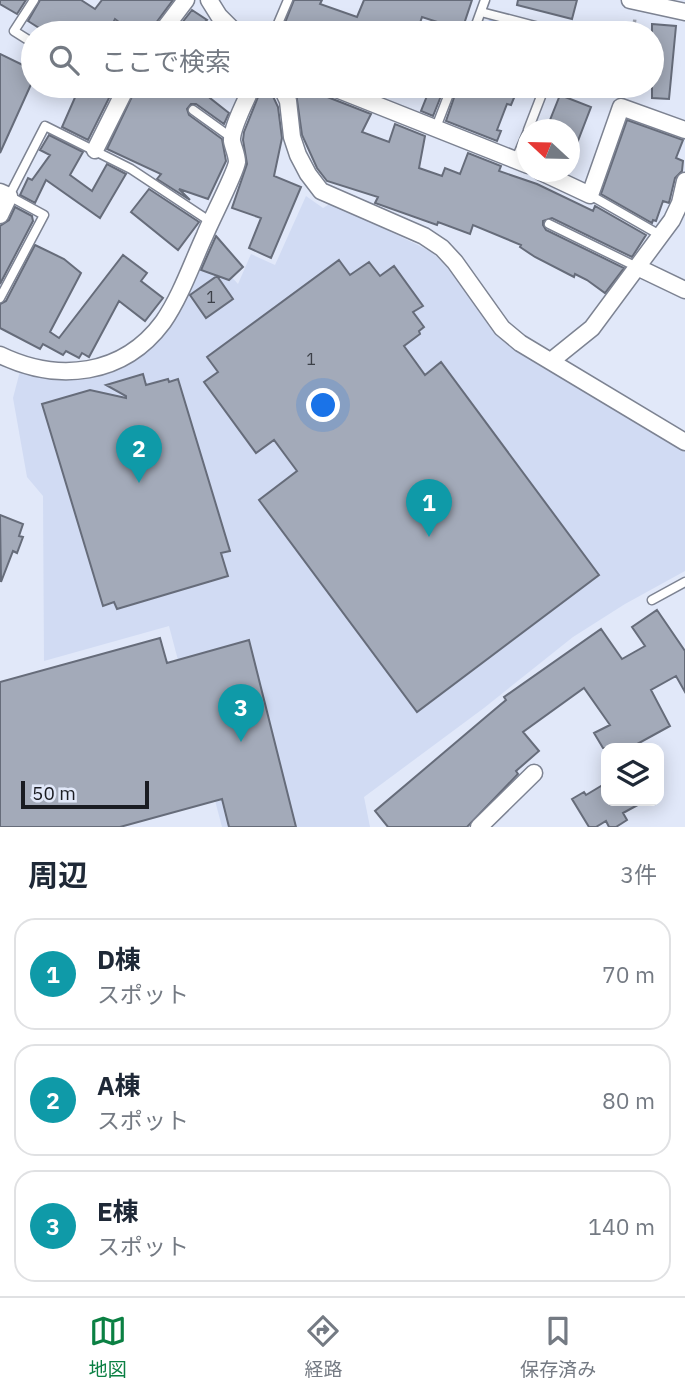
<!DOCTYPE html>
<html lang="ja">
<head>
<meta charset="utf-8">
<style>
	:root { --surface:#fff; --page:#f6f6f7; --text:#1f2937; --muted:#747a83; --line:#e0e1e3; --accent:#0b8043 }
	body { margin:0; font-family:"IBM Plex Sans","Noto Sans JP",sans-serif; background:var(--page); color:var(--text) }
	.controls { position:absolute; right:21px; bottom:21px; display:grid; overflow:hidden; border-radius:14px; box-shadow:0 4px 18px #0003 }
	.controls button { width:63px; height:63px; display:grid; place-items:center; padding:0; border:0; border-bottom:2px solid var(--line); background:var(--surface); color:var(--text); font:35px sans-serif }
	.compass { position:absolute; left:517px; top:119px; width:63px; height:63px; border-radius:50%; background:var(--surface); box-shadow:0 4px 18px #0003; rotate:292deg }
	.scale { position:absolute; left:21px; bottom:18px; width:128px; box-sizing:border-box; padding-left:7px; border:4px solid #1a1c22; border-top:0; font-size:19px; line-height:24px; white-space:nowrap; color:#1a1c22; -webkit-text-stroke:5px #e1e8f9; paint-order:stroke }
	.you { position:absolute; left:324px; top:406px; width:24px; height:24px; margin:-18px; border:5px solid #fff; border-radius:50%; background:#1a73e8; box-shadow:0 0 0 10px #1a73e833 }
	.badge { display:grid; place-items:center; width:46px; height:46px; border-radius:50%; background:var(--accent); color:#fff; font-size:23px; font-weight:700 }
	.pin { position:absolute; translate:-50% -58px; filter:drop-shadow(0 2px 4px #0008) }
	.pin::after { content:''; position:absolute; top:37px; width:24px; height:21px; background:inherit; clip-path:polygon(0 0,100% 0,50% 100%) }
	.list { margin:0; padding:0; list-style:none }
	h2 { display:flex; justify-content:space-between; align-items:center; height:91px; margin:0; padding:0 28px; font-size:30px }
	h2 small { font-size:23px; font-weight:400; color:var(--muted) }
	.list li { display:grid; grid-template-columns:46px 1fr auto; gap:21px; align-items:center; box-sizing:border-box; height:112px; margin:0 14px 14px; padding:0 14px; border:2px solid var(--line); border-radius:21px }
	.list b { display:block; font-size:26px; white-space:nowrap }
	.list p { margin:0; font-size:23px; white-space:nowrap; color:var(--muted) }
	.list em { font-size:23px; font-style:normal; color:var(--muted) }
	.icon { flex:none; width:38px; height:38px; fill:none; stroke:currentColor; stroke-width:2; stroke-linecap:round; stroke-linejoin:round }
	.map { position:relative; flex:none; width:685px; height:827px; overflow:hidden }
	.search { position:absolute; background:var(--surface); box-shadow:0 4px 18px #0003; left:21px; right:21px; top:21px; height:77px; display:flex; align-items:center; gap:18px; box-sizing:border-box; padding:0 24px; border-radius:38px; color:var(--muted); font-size:26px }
	.sheet { height:469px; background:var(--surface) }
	nav { display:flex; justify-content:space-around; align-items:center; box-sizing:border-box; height:98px; border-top:2px solid var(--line); background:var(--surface); font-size:19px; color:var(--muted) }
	nav a { display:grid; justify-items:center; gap:4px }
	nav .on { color:var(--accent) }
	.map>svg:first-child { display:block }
	.built { fill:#d1dbf3 }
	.green { fill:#acc0f2 }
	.building { fill:#a3aab9; stroke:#666c7a; stroke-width:2 }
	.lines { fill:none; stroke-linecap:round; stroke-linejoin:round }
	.lane-casing { stroke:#7d8392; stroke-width:11 }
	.street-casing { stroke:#7d8392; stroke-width:19 }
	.path { stroke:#9ba0ad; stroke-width:3.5; stroke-dasharray:5 3.5; stroke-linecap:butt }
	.lane { stroke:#fff; stroke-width:8 }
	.street { stroke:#fff; stroke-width:16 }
	.labels { text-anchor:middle; stroke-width:7; stroke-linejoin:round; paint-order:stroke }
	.number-label { font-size:16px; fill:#3c4048 }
</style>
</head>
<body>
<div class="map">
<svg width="685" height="827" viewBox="0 0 685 827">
	<rect width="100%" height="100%" fill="#e1e8f9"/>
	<path class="built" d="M306,196l17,12 8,-5 7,3 94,46 27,28 33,46 50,39 143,85v121l-60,33 -52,33 -89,71 -120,89 6,30h-148l-53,-201 -125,35 -1,-165 -16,-19 -14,-79 7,-27 42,8 22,-1 54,-20 33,-39 34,-71 33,36 13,-30 24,11z"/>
	<path class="green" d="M492,19l47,13 -62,1 3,-8z"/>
	<path class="building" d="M0,0h26l-9,14 -17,-10z
		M40,0h41l14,9 7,-9h71l-20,27 -2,6h-18l-18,-14 -7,14h-61l-19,-12z
		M294,0h28l-2,4 37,13 7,-17h108l-10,30 -40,-13 -4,12 -6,-2 -3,6h-85l-16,-5 -2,5h-25z
		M518,0h59l-5,19 -55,-14z
		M192,10l15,10 -2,2 15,11h-34l-8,-5z
		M652,24l24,2 -7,73 -17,-1z
		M0,54l33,16v10l-33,73z
		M80,86h7l23,10 -22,44 -26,-13z
		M137,86h83l-10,12 19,15 -5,11 -28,-20h-5l-4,5 2,6 33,24 4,22 -18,38 -29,-10 11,11 -33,-21 4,-5 -54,-25z
		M295,86h24l1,6 5,4 46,18 -9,18 27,10 6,-18 30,12 -6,32 23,8 3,-8 15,6 8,-21 33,13 -2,5 38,13 56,27 2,-5 51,29 -14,22 -80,-39 -9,3v4l3,5 78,38 -19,25 -18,-13 -12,-6 -1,3 -39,-20 -15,-10 1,-2 -48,-20 -3,9 -32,-12 -1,3 -62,-22 3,-6 -51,-16 -10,-13 -15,-33z
		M357,86h27l-4,9z
		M431,86h14l-12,30 -12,-5z
		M458,86h61l-8,19 -4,-1 -10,26 4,1 -4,10 -51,-20z
		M262,87l8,3 8,17 4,31 -8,38 27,11 -30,71 -22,-10 12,-30 -29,-10 15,-44 -4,-24 1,-8z
		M560,95l31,12 -20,52 -1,-29h-11l-11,-5z
		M627,120l56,20 -7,18 7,3 -1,10 -7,7 -6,25 -6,-2 -7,20 -3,-1 -1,3 -51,-29z
		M49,135l34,17 -13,23 22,16 15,-27 19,10 -26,44 -54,-38 -11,23 -15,-8 8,-17 4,2 18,-25 -10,-5z
		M149,189l50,33 -21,28 -47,-38z
		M15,207l17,9 1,5 -33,63v-58l9,-6z
		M216,236l27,31 -14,13 -28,-10z
		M35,245l29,14 17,14 -31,59 9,6 64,-83 24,18 -6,8 22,17 -18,23 -26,-20 -30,56 -7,-4 -3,5 -13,-7 -3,4 -20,-11 -3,5 -40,-21v-24l6,-3z
		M339,260l11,15 19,-13 11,14 14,-10 29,40 -10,6 11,15 -5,4 1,3 -16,12 21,29 16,-13 158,213 -182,137 -158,-212 38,-29 -23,-31 -18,13 -52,-71 14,-10 -11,-15z
		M217,276l16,23 -27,19 -16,-23z
		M143,374l3,11 22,-6 1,3 9,-3 52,172 -9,2 7,23 -111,33 -3,-7 -11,4 -61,-202 48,-14 36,8v-2l-20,-11z
		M0,515l23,9 -4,12 4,1 -6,16 -4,-2 -12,31z
		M657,610l28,41v41l-9,-16 -25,14 19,36 -40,22h-27l-9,-15 16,-8 -26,-37 -61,44 16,19 -23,20 2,3 -51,53h-79l-13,-16 112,-95 19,-16 -2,-3 97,-68 21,30 23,-13 -13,-19z
		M160,638l7,25 82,-23 47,187h-67l-7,-28 -102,28h-120v-145z
		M606,783v18h39l-22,12 4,7 -11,7h-7l-3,-6 -10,6h-7l-17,-28 12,-7 2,3z"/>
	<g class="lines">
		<g class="lane-casing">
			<path id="lane" d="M481,12l81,21
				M274,33l14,-33
				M473,33l12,-33
				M33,43l-19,-12 20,-31
				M193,110l39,28
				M435,130l17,-44
				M528,130l17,-44
				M516,159l12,-28
				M590,195l70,40
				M549,224l88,43
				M0,298l44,-83 -35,-19 36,-70 86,43 80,53
				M652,600l33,-18"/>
		</g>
		<g class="street-casing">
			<path id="street" d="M209,0l10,16 17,17
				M630,0l55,12
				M161,33l25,-33
				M281,86l7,15 4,36 6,18 10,19 13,17 103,45 18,12 13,14 47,66 18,15 165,99
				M329,86l199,79
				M95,150l32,-64
				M541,172l49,23 31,-88 64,23
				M0,192l9,4 -9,19
				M637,267l48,23
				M0,355c58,28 123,21 163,-33 18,-26 29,-59 42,-87 5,-13 31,-63 32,-73 0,-7 -4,-15 -5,-21 -1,-13 15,-42 20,-55
				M551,361l41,-33 80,-108 8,-17 5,-22
				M479,827l55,-54"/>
		</g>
		<path class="path" d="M633,33l2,-15
			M609,86l12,4"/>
		<use href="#lane" class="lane"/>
		<use href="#street" class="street"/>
	</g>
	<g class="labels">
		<g class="number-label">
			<text x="211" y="303">1</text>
			<text x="311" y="365">1</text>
		</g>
	</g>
</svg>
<div class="controls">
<button><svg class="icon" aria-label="layers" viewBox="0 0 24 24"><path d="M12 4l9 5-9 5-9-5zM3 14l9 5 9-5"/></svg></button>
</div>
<svg class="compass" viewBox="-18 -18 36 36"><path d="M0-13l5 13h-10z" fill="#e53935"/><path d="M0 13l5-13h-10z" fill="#747a83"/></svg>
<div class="scale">50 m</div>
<div class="you"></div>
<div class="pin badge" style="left:429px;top:537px;background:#0f9aa8">1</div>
<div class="pin badge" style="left:139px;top:483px;background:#0f9aa8">2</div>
<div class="pin badge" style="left:241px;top:742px;background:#0f9aa8">3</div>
<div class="search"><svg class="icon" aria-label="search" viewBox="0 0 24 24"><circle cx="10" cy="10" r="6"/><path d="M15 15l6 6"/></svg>ここで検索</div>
</div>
<section class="sheet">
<h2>周辺<small>3件</small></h2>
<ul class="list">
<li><span class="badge" style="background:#0f9aa8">1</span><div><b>D棟</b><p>スポット</p></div><em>70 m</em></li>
<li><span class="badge" style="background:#0f9aa8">2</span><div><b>A棟</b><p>スポット</p></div><em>80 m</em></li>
<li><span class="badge" style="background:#0f9aa8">3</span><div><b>E棟</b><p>スポット</p></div><em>140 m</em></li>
</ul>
</section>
<nav>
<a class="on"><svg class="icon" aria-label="map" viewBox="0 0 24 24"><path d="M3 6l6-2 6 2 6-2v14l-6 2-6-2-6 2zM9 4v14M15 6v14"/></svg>地図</a>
<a><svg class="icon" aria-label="directions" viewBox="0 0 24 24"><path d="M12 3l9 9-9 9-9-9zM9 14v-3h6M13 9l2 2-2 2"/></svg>経路</a>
<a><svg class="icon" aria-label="saved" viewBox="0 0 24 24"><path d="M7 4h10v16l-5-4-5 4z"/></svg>保存済み</a>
</nav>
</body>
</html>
